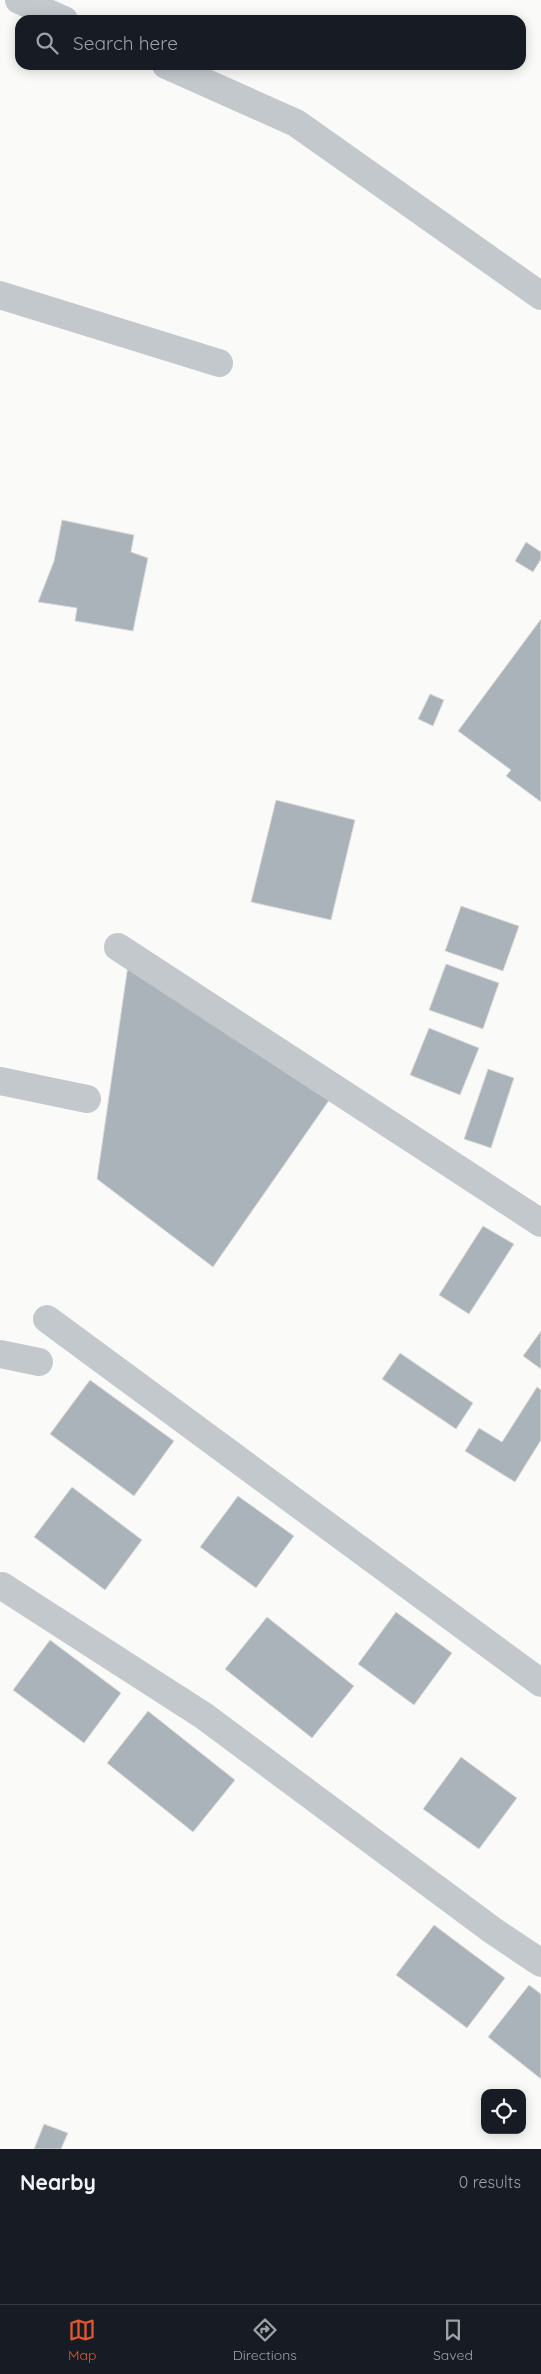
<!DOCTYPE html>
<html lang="en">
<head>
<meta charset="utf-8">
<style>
	:root { --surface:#171b24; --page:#20242c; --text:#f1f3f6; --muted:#9ea1a6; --line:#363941; --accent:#e4572e }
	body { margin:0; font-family:Quicksand,sans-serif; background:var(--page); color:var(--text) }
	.controls { position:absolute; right:15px; bottom:15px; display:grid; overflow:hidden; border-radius:10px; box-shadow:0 2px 12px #0003 }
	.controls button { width:45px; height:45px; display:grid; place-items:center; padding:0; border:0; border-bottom:1px solid var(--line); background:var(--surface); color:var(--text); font:25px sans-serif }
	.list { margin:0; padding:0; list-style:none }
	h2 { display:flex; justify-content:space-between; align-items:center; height:65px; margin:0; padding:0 20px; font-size:21px }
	h2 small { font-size:16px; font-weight:400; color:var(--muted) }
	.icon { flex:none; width:28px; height:28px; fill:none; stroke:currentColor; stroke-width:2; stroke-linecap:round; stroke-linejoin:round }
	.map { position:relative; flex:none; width:541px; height:2149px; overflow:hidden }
	.search { position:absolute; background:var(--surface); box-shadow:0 2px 12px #0003; left:15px; right:15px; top:15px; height:55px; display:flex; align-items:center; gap:12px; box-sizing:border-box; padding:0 18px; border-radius:15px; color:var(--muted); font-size:19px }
	.sheet { height:155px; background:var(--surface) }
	nav { display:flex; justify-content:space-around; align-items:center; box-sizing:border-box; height:70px; border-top:1px solid var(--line); background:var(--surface); font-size:14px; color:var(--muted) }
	nav a { display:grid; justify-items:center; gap:2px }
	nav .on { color:var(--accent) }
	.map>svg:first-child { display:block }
	.building { fill:#aab3b9; stroke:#dcdcda }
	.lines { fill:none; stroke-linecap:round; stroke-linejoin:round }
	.minor { stroke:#c3c8cc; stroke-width:28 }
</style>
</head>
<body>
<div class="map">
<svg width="541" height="2149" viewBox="0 0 541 2149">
	<rect width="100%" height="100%" fill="#fafaf8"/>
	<path class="building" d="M62,520l72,15 -3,17 17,6 -15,73 -58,-10 2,-13 -39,-6 16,-41z
		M526,542l15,10v7l-8,13 -18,-11z
		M541,619v183l-35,-26 5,-6 -53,-39z
		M430,694l14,6 -11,26 -15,-7z
		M276,800l79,20 -24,100 -80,-18z
		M461,906l58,20 -16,45 -58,-20z
		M446,964l53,19 -16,46 -54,-19z
		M128,965l202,134 -117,168 -116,-88z
		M429,1028l50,20 -19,47 -50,-20z
		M488,1069l26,9 -23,70 -27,-9z
		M483,1226l31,18 -45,70 -30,-19z
		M541,1331v38l-18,-13z
		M400,1353l73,50 -17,26 -74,-50z
		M90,1380l84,61 -40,55 -84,-62z
		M537,1387l4,3v50l-26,42 -50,-31 14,-23 23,14z
		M72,1487l70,53 -37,50 -71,-53z
		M238,1496l56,40 -38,52 -56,-41z
		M396,1612l56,41 -38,52 -56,-41z
		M267,1617l87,69 -42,52 -87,-69z
		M50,1640l71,53 -37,50 -71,-53z
		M148,1711l87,69 -42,52 -86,-69z
		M461,1757l56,41 -38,51 -56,-40z
		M434,1925l71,53 -38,50 -71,-53z
		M529,1985l12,9v85l-53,-42z
		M44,2124l24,9 -7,16h-27z"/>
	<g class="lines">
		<path class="minor" d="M19,0l45,20
			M166,65l130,58 245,173
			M0,295l219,68
			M118,947l423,276
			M0,1081l87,18
			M47,1319l494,364
			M0,1354l39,8
			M2,1586l202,130 288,214 49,33"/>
	</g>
</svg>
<div class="controls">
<button><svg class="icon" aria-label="locate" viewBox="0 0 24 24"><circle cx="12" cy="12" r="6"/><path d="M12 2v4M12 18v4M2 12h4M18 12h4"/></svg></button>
</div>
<div class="search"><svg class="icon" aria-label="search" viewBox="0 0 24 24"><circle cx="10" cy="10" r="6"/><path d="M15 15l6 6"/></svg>Search here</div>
</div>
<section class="sheet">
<h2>Nearby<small>0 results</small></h2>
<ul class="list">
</ul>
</section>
<nav>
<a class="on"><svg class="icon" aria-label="map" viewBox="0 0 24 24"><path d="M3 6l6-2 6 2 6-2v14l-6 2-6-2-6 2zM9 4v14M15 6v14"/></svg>Map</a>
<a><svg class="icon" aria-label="directions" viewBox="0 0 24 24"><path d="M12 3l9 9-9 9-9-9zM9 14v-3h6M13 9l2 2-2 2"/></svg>Directions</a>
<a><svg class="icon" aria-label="saved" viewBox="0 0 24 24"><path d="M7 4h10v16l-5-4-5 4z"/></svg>Saved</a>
</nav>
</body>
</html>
